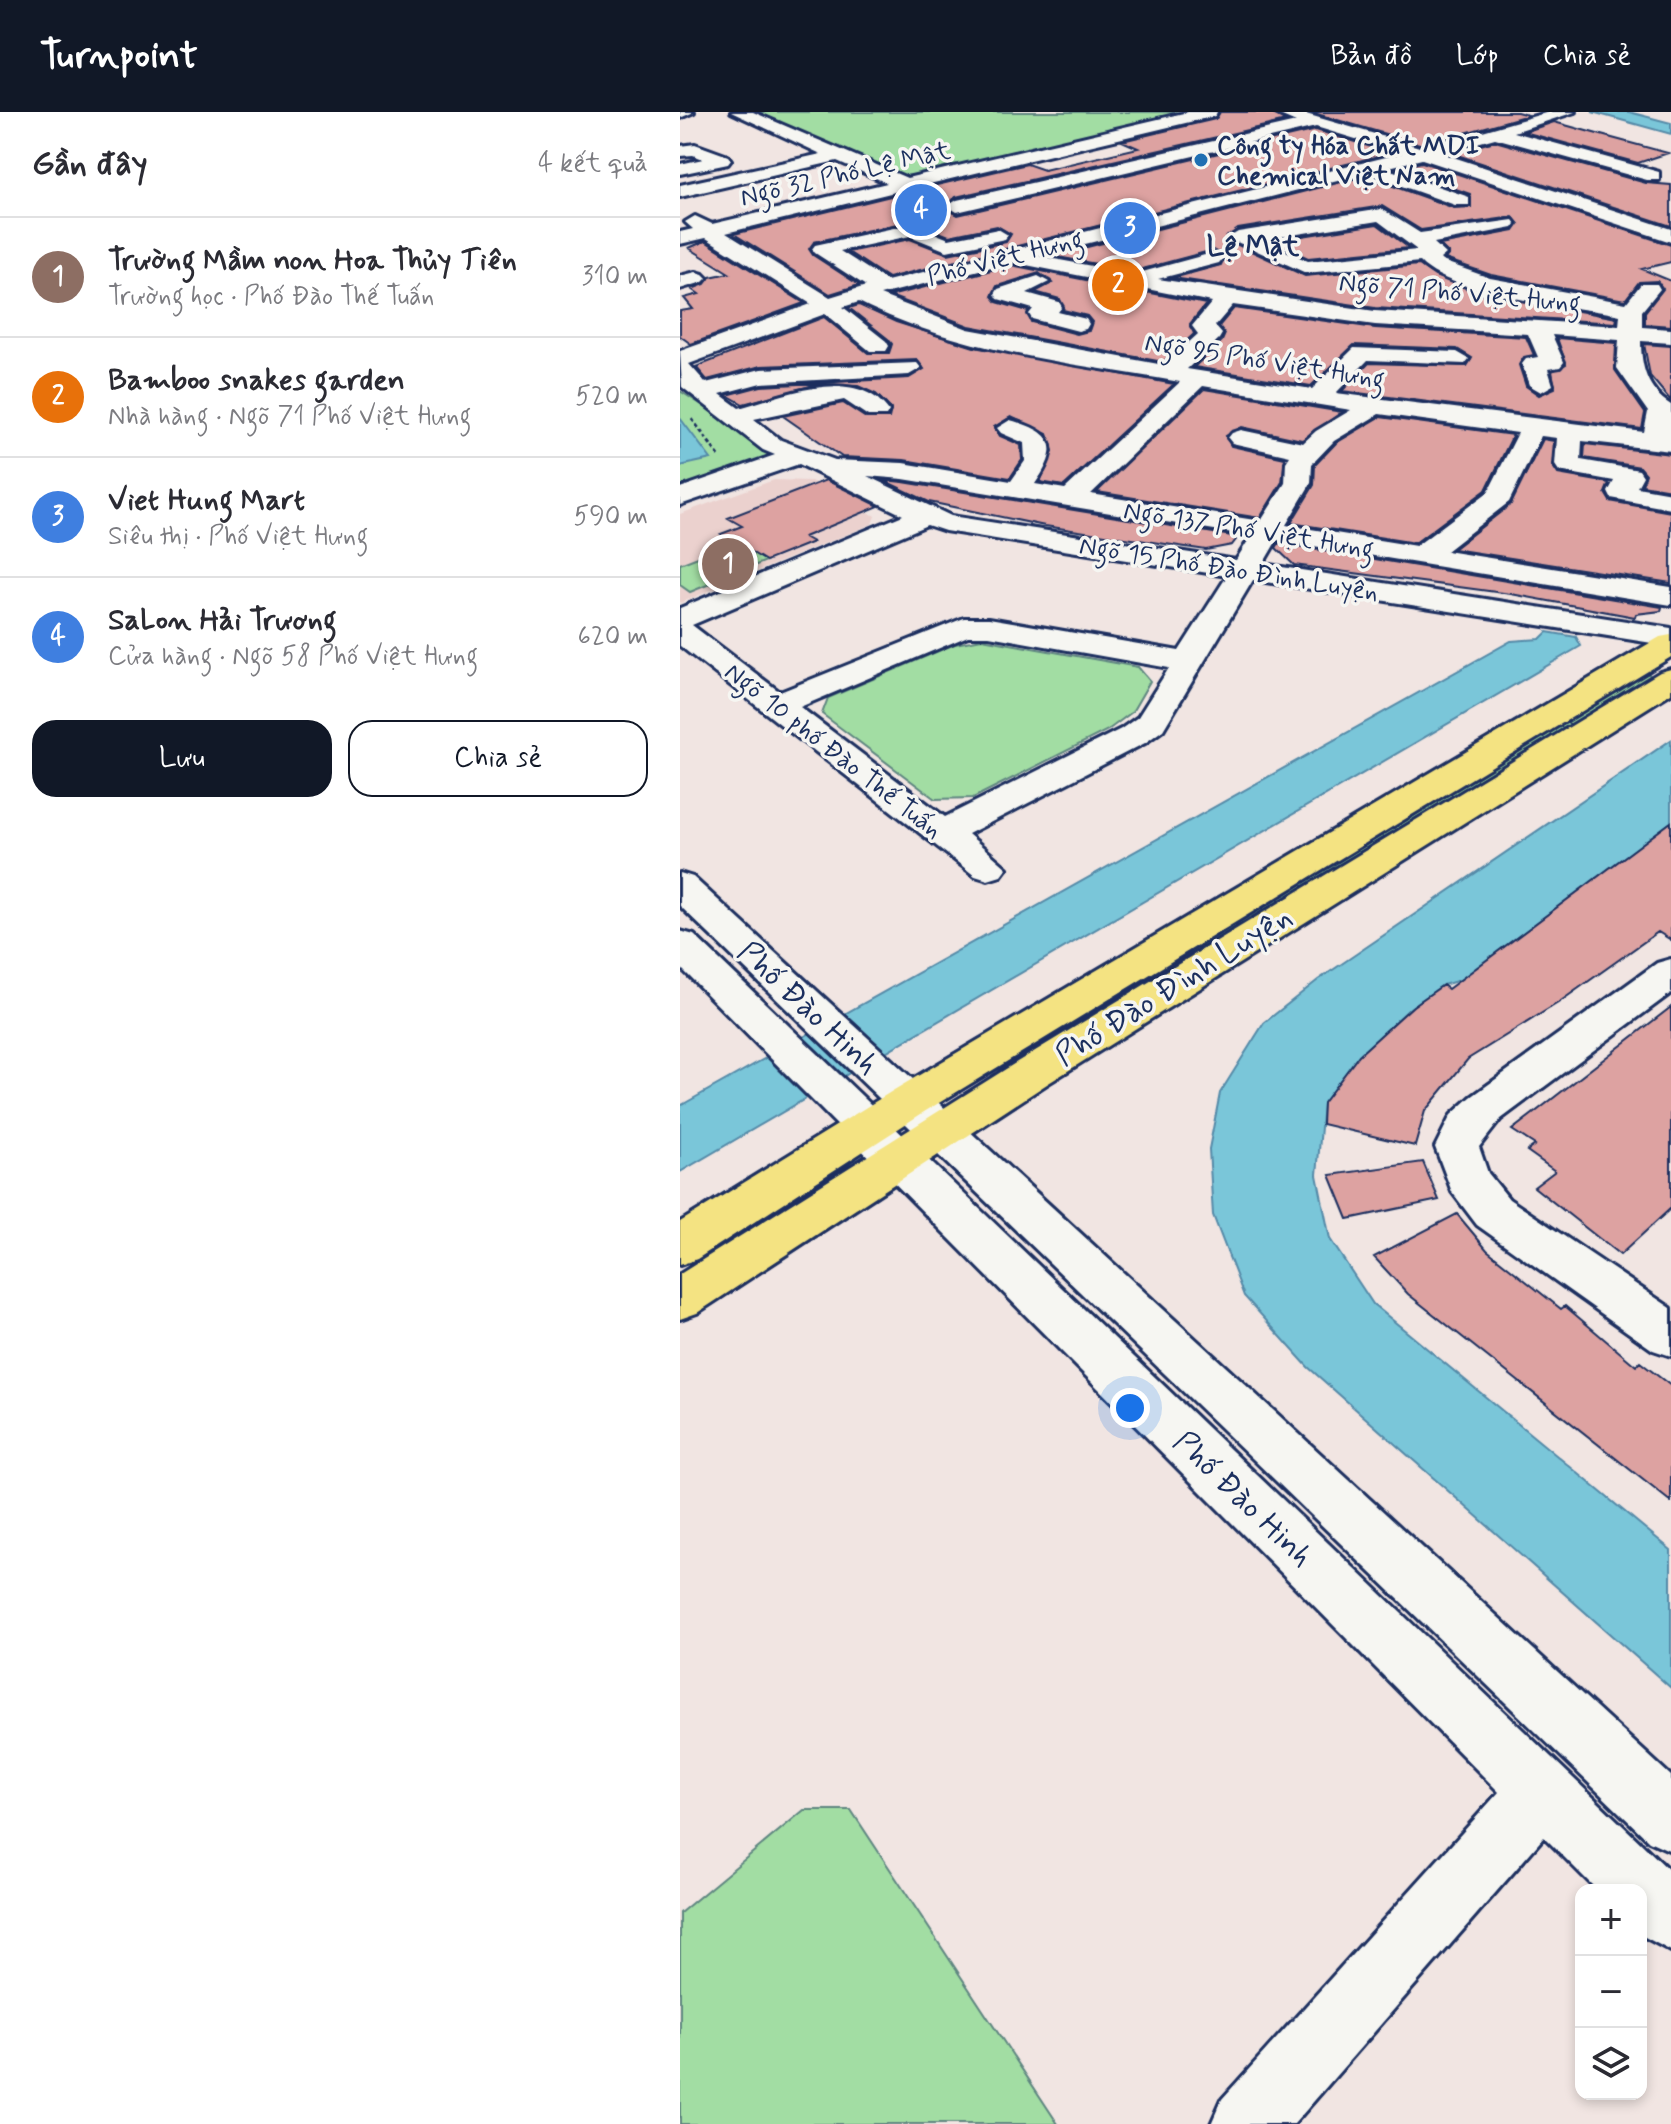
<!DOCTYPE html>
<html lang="vi">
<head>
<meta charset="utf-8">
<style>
	:root { --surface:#fff; --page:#f2f2f3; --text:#2b2b33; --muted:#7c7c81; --line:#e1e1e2; --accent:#111827 }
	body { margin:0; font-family:Mynerve,sans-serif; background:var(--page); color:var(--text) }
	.controls { position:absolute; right:24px; bottom:24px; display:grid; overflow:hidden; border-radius:16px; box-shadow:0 4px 12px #0003 }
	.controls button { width:72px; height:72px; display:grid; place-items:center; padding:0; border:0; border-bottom:2px solid var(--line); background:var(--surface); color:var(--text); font:40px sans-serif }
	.you { position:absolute; left:450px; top:1296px; width:28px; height:28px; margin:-20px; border:6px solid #fff; border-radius:50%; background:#1a73e8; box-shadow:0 0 0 12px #1a73e833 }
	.badge { display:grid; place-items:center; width:52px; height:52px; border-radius:50%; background:var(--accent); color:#fff; font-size:26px; font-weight:700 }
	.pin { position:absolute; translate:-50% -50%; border:4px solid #fff; box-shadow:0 2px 8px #0006 }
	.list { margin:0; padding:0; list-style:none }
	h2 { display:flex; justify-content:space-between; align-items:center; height:104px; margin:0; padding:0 32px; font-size:34px }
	h2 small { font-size:26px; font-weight:400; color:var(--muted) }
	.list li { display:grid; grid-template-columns:52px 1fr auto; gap:24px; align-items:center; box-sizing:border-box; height:120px; padding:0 32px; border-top:2px solid var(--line) }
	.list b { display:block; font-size:30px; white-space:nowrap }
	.list p { margin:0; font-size:26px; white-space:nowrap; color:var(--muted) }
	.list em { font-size:26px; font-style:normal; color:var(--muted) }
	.actions { display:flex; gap:16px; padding:24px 32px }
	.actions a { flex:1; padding:18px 0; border:2px solid var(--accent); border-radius:24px; text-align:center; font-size:28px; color:var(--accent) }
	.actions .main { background:var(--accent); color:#fff }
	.icon { flex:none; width:44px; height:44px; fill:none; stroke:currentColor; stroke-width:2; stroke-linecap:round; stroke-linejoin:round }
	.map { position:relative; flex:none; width:991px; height:2012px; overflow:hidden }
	header { display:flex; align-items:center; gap:48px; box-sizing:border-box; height:112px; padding:0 40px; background:var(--accent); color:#fff }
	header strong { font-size:38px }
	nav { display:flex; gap:44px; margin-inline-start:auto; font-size:28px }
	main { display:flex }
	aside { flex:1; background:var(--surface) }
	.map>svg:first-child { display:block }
	.built { fill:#ebd1ce }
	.green { fill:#a2dda3; stroke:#5e8680; stroke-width:2 }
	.water { fill:#7ac6d9; stroke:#548aa8; stroke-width:2 }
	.building { fill:#dda2a1; stroke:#1b2f5e; stroke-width:2; fill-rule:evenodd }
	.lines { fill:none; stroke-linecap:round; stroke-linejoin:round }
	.minor-casing { stroke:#1b2f5e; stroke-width:6 }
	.major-casing { stroke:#1b2f5e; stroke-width:6 }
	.path { stroke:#1b2f5e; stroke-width:3; stroke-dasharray:4 3; stroke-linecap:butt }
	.minor { fill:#f6f6f2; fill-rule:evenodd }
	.major { fill:#f4e382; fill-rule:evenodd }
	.poi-dot { fill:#1f6fb2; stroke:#f6f6f2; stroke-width:3 }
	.labels { text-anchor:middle; stroke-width:7; stroke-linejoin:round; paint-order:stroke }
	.far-poi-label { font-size:26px; font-weight:bold; fill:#1b2f5e; stroke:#f6f6f2; text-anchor:start }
	.far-street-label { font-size:26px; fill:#1b2f5e; stroke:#f6f6f2 }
	.far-neighbourhood-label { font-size:28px; font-weight:bold; fill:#1b2f5e; stroke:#f6f6f2 }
	.street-label { font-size:32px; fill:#1b2f5e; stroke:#f6f6f2 }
</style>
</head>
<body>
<header>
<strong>Turnpoint</strong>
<nav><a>Bản đồ</a><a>Lớp</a><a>Chia sẻ</a></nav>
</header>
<main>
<aside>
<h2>Gần đây<small>4 kết quả</small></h2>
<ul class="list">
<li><span class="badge" style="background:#8d6e63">1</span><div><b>Trường Mầm non Hoa Thủy Tiên</b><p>Trường học · Phố Đào Thế Tuấn</p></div><em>310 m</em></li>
<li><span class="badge" style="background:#e8710a">2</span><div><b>Bamboo snakes garden</b><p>Nhà hàng · Ngõ 71 Phố Việt Hưng</p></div><em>520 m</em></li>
<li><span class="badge" style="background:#3f7fe0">3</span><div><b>Viet Hung Mart</b><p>Siêu thị · Phố Việt Hưng</p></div><em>590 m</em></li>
<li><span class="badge" style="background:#3f7fe0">4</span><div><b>SaLon Hải Trương</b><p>Cửa hàng · Ngõ 58 Phố Việt Hưng</p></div><em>620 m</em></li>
</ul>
<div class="actions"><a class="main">Lưu</a><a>Chia sẻ</a></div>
</aside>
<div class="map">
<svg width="991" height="2012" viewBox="0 0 991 2012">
	<rect width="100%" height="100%" fill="#f1e5e2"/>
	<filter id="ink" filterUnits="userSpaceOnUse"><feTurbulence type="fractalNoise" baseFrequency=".0125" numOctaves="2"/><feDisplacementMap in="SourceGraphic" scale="16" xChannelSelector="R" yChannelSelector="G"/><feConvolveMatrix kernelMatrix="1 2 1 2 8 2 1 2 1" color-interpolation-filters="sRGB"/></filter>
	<g filter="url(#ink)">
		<path class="built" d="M94,368l37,1 64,35 -3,8 -192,79v-89z"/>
		<path class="green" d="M68,0h450l-282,64 -20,-1z
			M0,279l91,58 -9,13 -82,29z
			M56,430l30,19 -76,31 -10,-7v-21z
			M302,527l156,28 12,14 -18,31 -24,18 -135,68 -38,1 -113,-85 6,-16 127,-54z
			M960,562h9l3,5 -622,379 -11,-5z
			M124,1698h47l207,314h-378v-211z"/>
		<path class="water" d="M912,0h37l42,11v11z
			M0,306l31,41 -31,7z
			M867,520l29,5 5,9 -901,526v-66l831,-465 29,-2z
			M991,628v82l-211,158 -17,5 -33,23 -51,48 -36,47 -6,72 13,64 43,65 298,246v138l-363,-321 -64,-71 -31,-81 -4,-66 11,-56 44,-70 54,-43z"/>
		<path class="building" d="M540,0h50l16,9 -330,76 -12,10 14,8 358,-85 75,23 -503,125 -40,-26 62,-13 38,15 58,-12 5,-8 -14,-8 -48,10 -38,-15 -97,21 -5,7 4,6 46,30 -29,9 -96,-60 169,-41 17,2 4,-7 103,-24 17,6 94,-22 -16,-7 94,-22z
			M630,0h207l11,3 -105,30z
			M874,10l58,16 56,15 -30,10 -114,-31z
			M815,29l151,42 25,2v41l-220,-73z
			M742,50l249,83v17l-29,7 29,12v45l-26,-2v-12l18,-23 -6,-8 -18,1 -14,18 -134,-25 -46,-16 4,-5 -9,-9 74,-14 5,-7 -6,-7 -92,13 -39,-24 -144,23 -13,10 80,37 114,-11 16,11 49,18 133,24 -1,5 -241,-15 -202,-30 48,-13 3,-8 -11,-7 -78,21 -83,-15 313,-80 89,32 17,-1 -1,-13 -74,-26z
			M697,112l32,24 -101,10 -37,-17z
			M25,129l99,62 -113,41 -11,-8v-25l13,-2 -9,-11 15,-4 -7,-5 13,-5 5,-7 19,-4 -40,-25z
			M331,153l195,39 -16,20 4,10 -31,28 -194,-36 -79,-30zM359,161l13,10 -17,9 25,7 3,11 24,6 5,6 -3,9 -12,3 -46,-12 -3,-11 -31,-9 -5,-6 5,-10z
			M179,193l37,17 78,25 200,37 -110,102 -24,-4 13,-31 -6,-17 -36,-17 -17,10 6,9 21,9 1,15 -12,18 -106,-18 -62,-3 -59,-41 60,-13 23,15h23l2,-9 -15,-15 -18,-8 -40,-2 -75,20 -16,-9 34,-9 148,-8 15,-9 -7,-9 -156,6 -54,14 -11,-13 128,-50 44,36h21l3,-9 -4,-5 -39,-31z
			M554,196l141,20 151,9 8,18 -10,2 -5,8 7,21 13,9 16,-7 -3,-17 14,-7 -9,-26 59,5 -1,27 30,43 -3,16 -300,-38 27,-28 98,3 5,-8 -15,-9 -103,-4 -43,41 -117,-19 28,-26 3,-7 -6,-8z
			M964,232l27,2v55l-21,-25z
			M524,277l138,23 -40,28 -60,-13 -16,9 5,10 54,12 -3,24 -22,36 -163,-26z
			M700,305l133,18 -27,55 -71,53 -124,-20 23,-38 1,-20 21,-22z
			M863,327l11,2 -2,24 6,9 51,9 -4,10 5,8 61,11v71l-218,-34 58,-45z
			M905,332l86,10v36l-29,-5 4,-11 -6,-7 -56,-9z
			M146,368l53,26 -75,31 9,5 -47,19 -45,-27 21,-8 -14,-8z
			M203,368l20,2 335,55 -6,8 -26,5 -161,-24 -116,-24z
			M599,431l383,64 -1,4 -25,3 -1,3 -124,-23 -217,-29 -18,-17z
			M991,710v118l-13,-8 -100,71 -90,56 -43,52 -10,35 -93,-22 1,-21 36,-48 54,-49 30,-21 5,4z
			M991,895v201l-51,47 -86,-68 21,-16 -28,-20 8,-6 -23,-15z
			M743,1050l16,38 -91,19 -18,-44z
			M777,1102l30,36 74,59 4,-3 71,60 4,-4 31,24v116l-263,-208 -34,-37z"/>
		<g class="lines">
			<g class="minor-casing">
				<path id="minor" d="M0,0h14l-14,6z
					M51,0h22l154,66 281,-66h29l-2,4 -294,70 -1,6 -17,-2 -177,43 104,64 36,-11 -51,-33 -3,-4 3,-4 97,-21 37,15 49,-10 10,6 -3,4 -58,12 -37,-15 -70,15 47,30 515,-128 -86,-26 -359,85 -10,-6 10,-6 339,-78 -23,-10h26l124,36 126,-36h26l-61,20 145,40v8h-12l-152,-42 -54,15 230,76v13l-249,-83 -37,9 84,29v8h-14l-90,-32 -327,83 97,18 77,-21 7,2 3,4 -3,4 -61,16 217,32 244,15 1,-11c-48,-9 -168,-19 -200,-53l-114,11 -78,-35 10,-6 144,-23 38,24 93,-13 3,4 -3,4 -79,15 12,11 -6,5 2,2 48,17 136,25 15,-19h16l3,5 -18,22v16l29,2v14l-30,-2c0,26 6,49 30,64v46l-89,-10 -1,19 58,10 4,6 -6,11 34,6v16l-60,-11 -3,-6 6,-11 -55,-10 -4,-6 2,-27 -16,-2 -32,66 -63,49 225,36v18l-394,-65 -14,24 408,64v18l-418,-66 -90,150 -18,13 -177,91 39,34 -6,8 -13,4 -13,-4 -295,-230v-38l223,-93 -104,-51 -119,41v-17l95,-33 -12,-5 -81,-63 -2,-36 131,-47 -105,-66 -26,6v-12l13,-3 -8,-7 10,-6 17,8 175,-41 -50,-22 -157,36v-12l141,-31zM698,109l39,29 -109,11 -47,-21zM331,150l186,37 15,3 -20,24 6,8 -34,31 -196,-36 -88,-34zM179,190c99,50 212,61 321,80l-115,107 -30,-5c26,-37 20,-52 -25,-64l-13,8 4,5 23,10 1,18 -14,20 -108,-18 -68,-3 -54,-20 -27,-21 90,-19 24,16h18l3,-5c-33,-47 -106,-15 -150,-3l-19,-14 41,-11 148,-8 12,-7 -4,-5 -156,6 -55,14 -17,-19 136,-50 45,37h16l3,-5 -3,-5 -43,-34zM553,193l142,20 153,9 10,23 -12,2 -4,5 7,21 12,7 12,-7 -5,-16 12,-2 4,-5 -12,-27 67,5 -2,28 31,44 -4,20 -308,-39 32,-33 97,4 4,-5 -12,-7 -103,-4 -42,41 -125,-20 32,-30 3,-5 -7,-8zM523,274l148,24 -35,21 -13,12 -62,-13 -9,3 -4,5 4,5 58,13 -4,6 -1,21 -24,38 -170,-27zM699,302l139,19 -30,59 -72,54 -130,-21 25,-42 1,-19 22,-23zM187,364l36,3 348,57 -15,24 -285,-44zM247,413l18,6 282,45 -48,75 -190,-33h-25l-184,74 -88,-67zM288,524h21l180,32 -31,49 -17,12 -176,88 -145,-110z
					M15,32l33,12 3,4 -3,4 -48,10v-10l23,-5 -10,-4 -13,1v-10z
					M16,160l7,2 4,4 -4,4 -23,7v-13z
					M358,164l11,6 -22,11 32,9 3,5 -4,5 28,7 3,5 -3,5 -8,2 -46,-12 -3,-5 4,-5 -35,-10 -3,-5 3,-5z
					M0,761l13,4 978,899v75l-22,-10 -969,-935z
					M0,819l14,4 977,937v79l-30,-16v-45h-44l-53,-53 -250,287h-83l11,-25 277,-307 -819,-825z
					M991,847v34l-170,126 -22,28 9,26 21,26 162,109v48l-18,-6 -176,-125 -25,-33 -17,-45 16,-32 20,-18 186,-134z"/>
			</g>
			<g class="major-casing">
				<path id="major" d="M991,523v22l-747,455 -227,147 -17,6v-43l214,-132 766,-453z
					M991,557v24l-624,391 -350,229 -17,6v-45l337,-212 643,-390z"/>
			</g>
			<path class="path" d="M12,307l27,37"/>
			<use href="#minor" class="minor"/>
			<use href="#major" class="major"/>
		</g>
	</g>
	<circle class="poi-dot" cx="521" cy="48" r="8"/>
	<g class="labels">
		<g class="far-poi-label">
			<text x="537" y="42">Công ty Hóa Chất MDI<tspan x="537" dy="30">Chemical Việt Nam</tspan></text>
		</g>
		<g class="far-street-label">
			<text transform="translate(165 61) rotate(-13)" y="9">Ngõ 32 Phố Lệ Mật</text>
			<text transform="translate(325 145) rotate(-14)" y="9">Phố Việt Hưng</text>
			<text transform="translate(780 180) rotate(5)" y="9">Ngõ 71 Phố Việt Hưng</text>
			<text transform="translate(585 248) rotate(9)" y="9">Ngõ 95 Phố Việt Hưng</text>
			<text transform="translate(569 417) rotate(9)" y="9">Ngõ 137 Phố Việt Hưng</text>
			<text transform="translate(549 456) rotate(9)" y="9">Ngõ 15 Phố Đào Đình Luyện</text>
			<text transform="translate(154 638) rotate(38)" y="9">Ngõ 10 phố Đào Thế Tuấn</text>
		</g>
		<g class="far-neighbourhood-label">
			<text x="573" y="143">Lệ Mật</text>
		</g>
		<g class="street-label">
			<text transform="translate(493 873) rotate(-32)" y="11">Phố Đào Đình Luyện</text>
			<text transform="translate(129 895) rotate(43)" y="11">Phố Đào Hinh</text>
			<text transform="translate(564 1386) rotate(44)" y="11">Phố Đào Hinh</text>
		</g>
	</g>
</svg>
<div class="controls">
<button>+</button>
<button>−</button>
<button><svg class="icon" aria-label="layers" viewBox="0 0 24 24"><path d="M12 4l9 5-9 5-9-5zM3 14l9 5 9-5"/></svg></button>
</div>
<div class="you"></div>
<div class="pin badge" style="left:48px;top:452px;background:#8d6e63">1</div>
<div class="pin badge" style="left:438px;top:173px;background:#e8710a">2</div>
<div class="pin badge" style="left:450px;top:116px;background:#3f7fe0">3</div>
<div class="pin badge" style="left:241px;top:98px;background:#3f7fe0">4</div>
</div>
</main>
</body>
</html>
